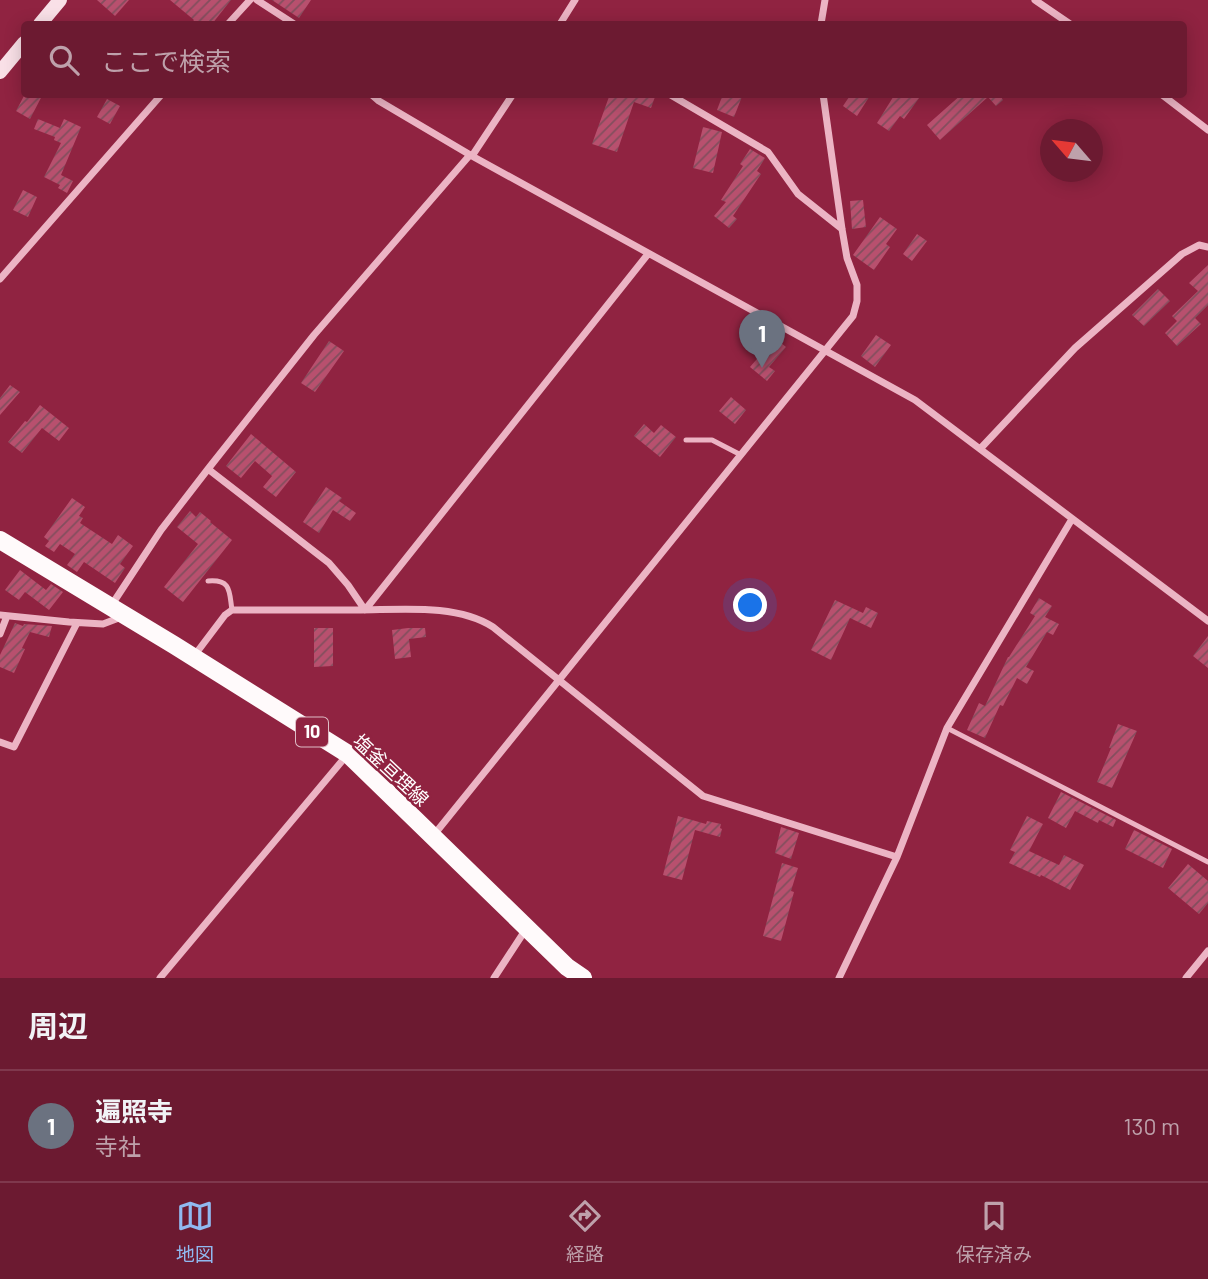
<!DOCTYPE html>
<html lang="ja">
<head>
<meta charset="utf-8">
<style>
	:root { --surface:#6c1a31; --page:#74273d; --text:#f1f3f6; --muted:#bea1ab; --line:#7f384d; --accent:#90b9f0 }
	body { margin:0; font-family:Barlow,"Noto Sans JP",sans-serif; background:var(--page); color:var(--text) }
	.compass { position:absolute; left:1040px; top:119px; width:63px; height:63px; border-radius:50%; background:var(--surface); box-shadow:0 4px 18px #0003; rotate:298deg }
	.you { position:absolute; left:751px; top:606px; width:24px; height:24px; margin:-18px; border:5px solid #fff; border-radius:50%; background:#1a73e8; box-shadow:0 0 0 10px #1a73e833 }
	.badge { display:grid; place-items:center; width:46px; height:46px; border-radius:50%; background:var(--accent); color:#fff; font-size:23px; font-weight:700 }
	.pin { position:absolute; translate:-50% -58px; filter:drop-shadow(0 2px 4px #0008) }
	.pin::after { content:''; position:absolute; top:37px; width:24px; height:21px; background:inherit; clip-path:polygon(0 0,100% 0,50% 100%) }
	.list { margin:0; padding:0; list-style:none }
	h2 { display:flex; justify-content:space-between; align-items:center; height:91px; margin:0; padding:0 28px; font-size:30px }
	h2 small { font-size:23px; font-weight:400; color:var(--muted) }
	.list li { display:grid; grid-template-columns:46px 1fr auto; gap:21px; align-items:center; box-sizing:border-box; height:112px; padding:0 28px; border-top:2px solid var(--line) }
	.list b { display:block; font-size:26px; white-space:nowrap }
	.list p { margin:0; font-size:23px; white-space:nowrap; color:var(--muted) }
	.list em { font-size:23px; font-style:normal; color:var(--muted) }
	.icon { flex:none; width:38px; height:38px; fill:none; stroke:currentColor; stroke-width:2; stroke-linecap:round; stroke-linejoin:round }
	.map { position:relative; flex:none; width:1208px; height:978px; overflow:hidden }
	.search { position:absolute; background:var(--surface); box-shadow:0 4px 18px #0003; left:21px; right:21px; top:21px; height:77px; display:flex; align-items:center; gap:18px; box-sizing:border-box; padding:0 24px; border-radius:7px; color:var(--muted); font-size:26px }
	.sheet { height:203px; background:var(--surface) }
	nav { display:flex; justify-content:space-around; align-items:center; box-sizing:border-box; height:98px; border-top:2px solid var(--line); background:var(--surface); font-size:19px; color:var(--muted) }
	nav a { display:grid; justify-items:center; gap:4px }
	nav .on { color:var(--accent) }
	.map>svg:first-child { display:block }
	.building { fill:url(#building-hatch) }
	.lines { fill:none; stroke-linecap:round; stroke-linejoin:round }
	.lane { stroke:#ecb4c4; stroke-width:5 }
	.street { stroke:#ecb4c4; stroke-width:7 }
	.secondary { stroke:#f9e0e7; stroke-width:14 }
	.primary { stroke:#fffafb; stroke-width:18 }
	.labels { text-anchor:middle; stroke-width:5; stroke-linejoin:round; paint-order:stroke }
	.shield { fill:#902341; stroke:#debdc6; stroke-width:2 }
	.shield-label { font-size:18px; font-weight:bold; fill:#fff }
	.street-label { font-size:19px; fill:#fff; stroke:#902341 }
</style>
</head>
<body>
<div class="map">
<svg width="1208" height="978" viewBox="0 0 1208 978">
	<defs>
		<pattern id="building-hatch" width="6" height="6" patternUnits="userSpaceOnUse" patternTransform="scale(1.75)"><rect width="6" height="6" fill="#b8506e"/><path d="M-1 1l2-2M0 6l6-6M5 7l2-2" fill="none" stroke="#824e5d"/></pattern>
	</defs>
	<rect width="100%" height="100%" fill="#902341"/>
	<path class="building" d="M97,0h32l-14,16z
		M170,0h61l-19,24h-21l3,-4z
		M272,0h39l-12,18z
		M25,94h18l-13,25 -14,-8z
		M610,94h46l-5,14 -17,-6 -17,50 -25,-8z
		M723,94h20l-9,23 -17,-7z
		M851,94h20l-14,22 -14,-10z
		M895,94h27l-18,25 -4,-3 -11,15 -12,-8z
		M962,94h37l4,6 -7,6 -8,-9 -48,43 -13,-15z
		M107,99l13,7 -10,18 -13,-7z
		M38,119l22,9 4,-9 17,8 -20,48 12,6 -6,12 -9,-5 2,-3 -16,-8 17,-34 -7,-3 1,-3 -21,-8z
		M703,127l19,5 -9,41 -20,-5z
		M750,149l15,9 -8,13 4,3 -28,42 4,3 -8,9 -15,-12 12,-14 -5,-2 22,-34 -3,-2z
		M23,190l14,7 -9,20 -15,-7z
		M863,200l3,27 -14,2 -2,-28z
		M880,217l17,12 -11,15 4,3 -16,23 -21,-15z
		M917,234l10,7 -15,20 -9,-7z
		M1208,265v40l-13,13 6,6 -24,22 -12,-13 12,-12 -5,-5 26,-25 -9,-8z
		M1158,289l12,12 -26,25 -12,-11z
		M876,335l15,10 -16,22 -14,-11z
		M775,338l11,9 -17,20 6,4 -8,10 -17,-14z
		M329,341l15,10 -29,41 -14,-9z
		M10,385l10,7 -20,23v-17z
		M731,397l15,13 -11,14 -16,-13z
		M40,405l29,23 -10,13 -17,-13 -20,25 -14,-11 17,-21 2,1z
		M644,424l10,9 7,-8 15,12 -16,20 -26,-21z
		M251,434l45,38 -20,25 -13,-10 9,-11 -17,-15 -14,17 -15,-12z
		M326,487l16,11 -3,3 17,12 -6,8 -17,-11 -14,23 -16,-11z
		M72,498l13,9 -6,9 4,2 -3,5 32,21 6,-9 15,11 -13,18 5,4 -10,15 -31,-21 -7,10 -10,-7 8,-11 -15,-10 -6,8 -9,-6 4,-5 -5,-4z
		M190,511l6,6 4,-5 11,9 -1,1 22,18 -49,62 -19,-15 34,-43 -21,-17z
		M20,570l26,20 5,-6 12,8 -14,18 -24,-18 -6,8 -14,-10z
		M1039,598l13,8 -7,11 14,7 -6,11 -6,-3 -21,35 8,4 -7,13 -10,-6 -14,28 -3,-1 -15,33 -18,-8 12,-27 6,3 23,-49h1l26,-41 -5,-3z
		M835,600l28,13 3,-6 12,6 -7,15 -21,-10 -19,42 -20,-10z
		M15,623l8,3 1,-2 28,2 -3,11 -19,-5 -8,16 3,1 -11,24 -14,-6v-12z
		M314,628h19v38l-19,1z
		M408,628h17l1,9 -17,2 2,18 -16,2 -3,-29z
		M1208,636v32l-15,-12z
		M1118,724l19,7 -25,57 -15,-6 14,-34h-2z
		M1061,792l55,28 -3,7 -14,-7 -1,3 -23,-12 -9,17 -18,-10z
		M678,816l28,8 1,-3 14,3 -1,4 2,1 -2,8 -25,-7 -13,50 -19,-5z
		M1027,816l16,8 -14,27 30,14 5,-10 20,10 -14,25 -29,-15 -1,2 -31,-14 6,-11 -5,-2z
		M781,827l18,6 -8,26 -16,-6z
		M1134,830l38,19 -9,19 -38,-19z
		M782,863l16,5 -7,23 3,1 -13,49 -18,-5z
		M1188,864l20,17v22l-9,11 -31,-26z"/>
	<g class="lines">
		<path class="lane" d="M686,440h26l29,15
			M208,581c24,-2 21,11 24,29
			M947,728l261,134"/>
		<path class="street" d="M257,0l37,24
			M1035,0l35,24
			M228,24l22,-24
			M560,24l15,-24
			M821,24l4,-24
			M371,94l8,7 93,55 443,244 65,49 95,-101 107,-94 17,-9 9,2
			M669,94l99,58 30,42 44,35
			M1161,94l47,36
			M0,279l162,-185
			M980,449l228,172
			M208,469l121,94 19,22 17,25 283,-356
			M111,606l50,-76 47,-61 106,-134 155,-179h3l41,-62
			M0,615l69,7 34,2 21,-8
			M0,634l7,-18
			M194,656l31,-41 7,-5c41,0 83,0 124,0 43,0 100,-7 137,17l210,169 194,61
			M0,742l14,5 63,-124
			M433,836l420,-520 4,-15v-16l-10,-27 -5,-29 -19,-135
			M160,978l187,-223
			M494,978l32,-49
			M839,978l58,-121 50,-129 125,-209
			M1186,978l22,-27"/>
		<path class="secondary" d="M40,24l20,-24
			M0,72l24,-29"/>
		<path class="primary" d="M0,540l174,105 174,109 219,213 16,11"/>
	</g>
	<g class="labels">
		<rect class="shield" x="296" y="717.5" width="32" height="29" rx="5"/>
		<g class="shield-label">
			<text x="312" y="738">10</text>
		</g>
		<g class="street-label">
			<text transform="translate(391 770) rotate(43)" y="7">塩釜亘理線</text>
		</g>
	</g>
</svg>
<svg class="compass" viewBox="-18 -18 36 36"><path d="M0-13l5 13h-10z" fill="#e53935"/><path d="M0 13l5-13h-10z" fill="#bea1ab"/></svg>
<div class="you"></div>
<div class="pin badge" style="left:762px;top:368px;background:#6b7280">1</div>
<div class="search"><svg class="icon" aria-label="search" viewBox="0 0 24 24"><circle cx="10" cy="10" r="6"/><path d="M15 15l6 6"/></svg>ここで検索</div>
</div>
<section class="sheet">
<h2>周辺<small></small></h2>
<ul class="list">
<li><span class="badge" style="background:#6b7280">1</span><div><b>遍照寺</b><p>寺社</p></div><em>130 m</em></li>
</ul>
</section>
<nav>
<a class="on"><svg class="icon" aria-label="map" viewBox="0 0 24 24"><path d="M3 6l6-2 6 2 6-2v14l-6 2-6-2-6 2zM9 4v14M15 6v14"/></svg>地図</a>
<a><svg class="icon" aria-label="directions" viewBox="0 0 24 24"><path d="M12 3l9 9-9 9-9-9zM9 14v-3h6M13 9l2 2-2 2"/></svg>経路</a>
<a><svg class="icon" aria-label="saved" viewBox="0 0 24 24"><path d="M7 4h10v16l-5-4-5 4z"/></svg>保存済み</a>
</nav>
</body>
</html>
